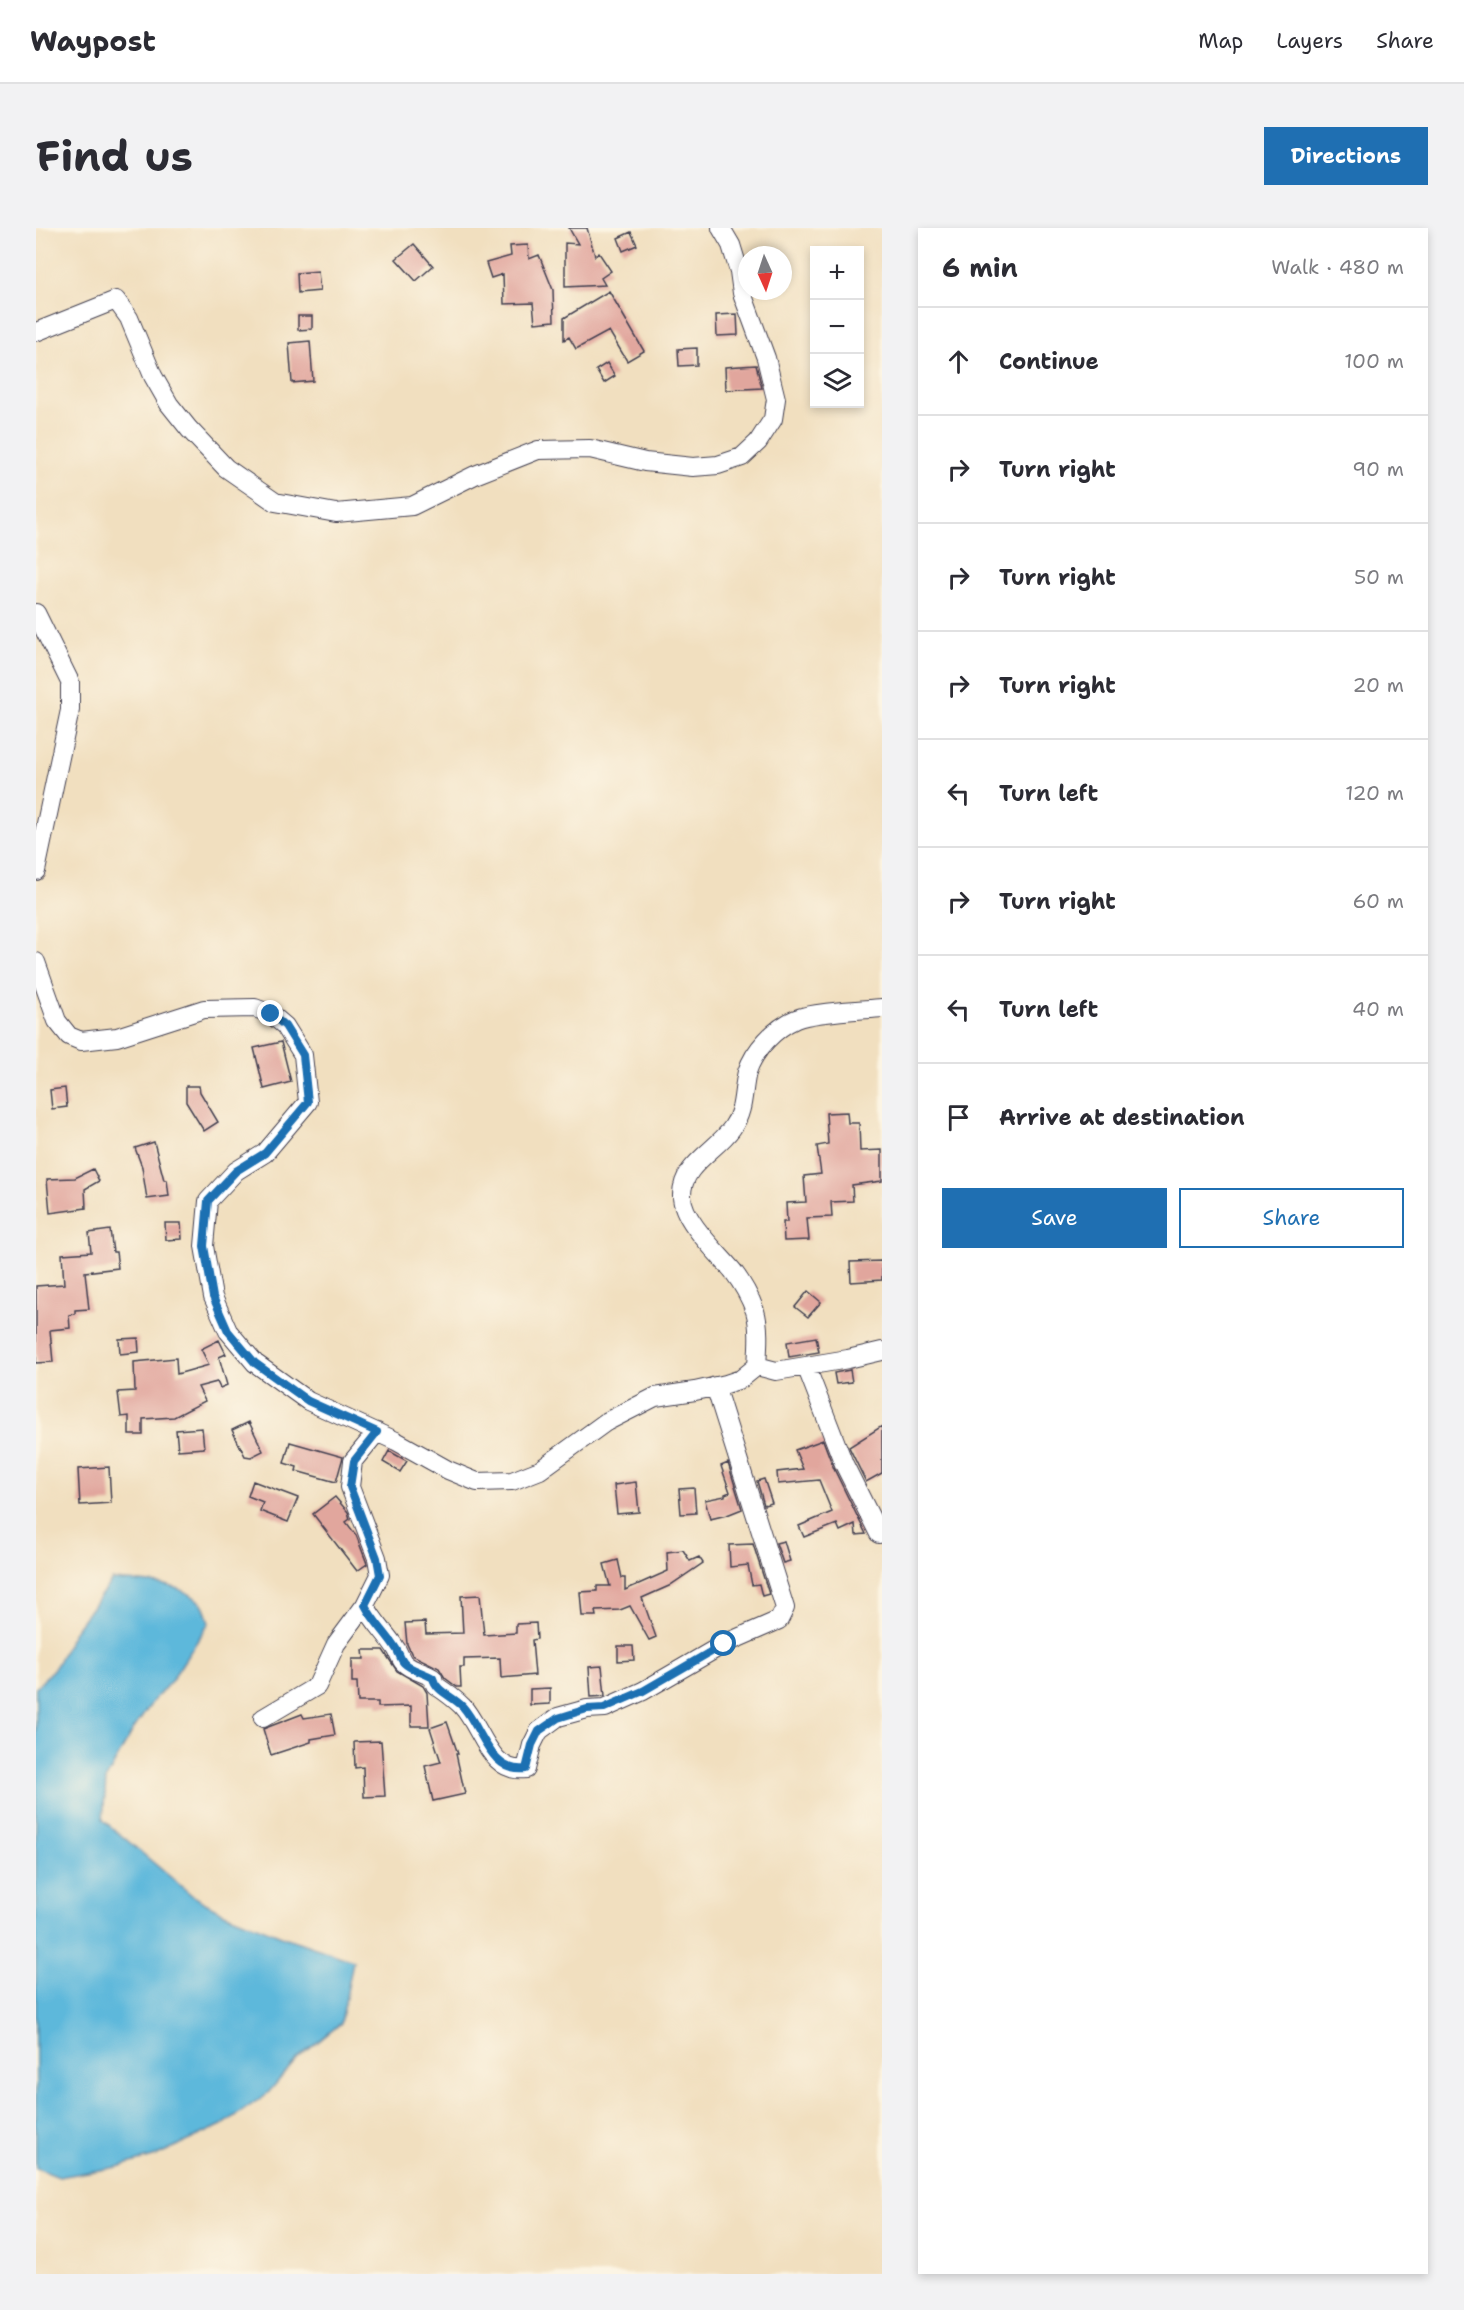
<!DOCTYPE html>
<html lang="en">
<head>
<meta charset="utf-8">
<style>
	:root { --surface:#fff; --page:#f2f2f3; --text:#2b2b33; --muted:#7c7c81; --line:#e1e1e2; --accent:#1f6fb2 }
	body { margin:0; font-family:"Shantell Sans",sans-serif; background:var(--page); color:var(--text) }
	.controls { position:absolute; right:18px; top:18px; display:grid; overflow:hidden; border-radius:0px; box-shadow:0 3px 9px #0003 }
	.controls button { width:54px; height:54px; display:grid; place-items:center; padding:0; border:0; border-bottom:2px solid var(--line); background:var(--surface); color:var(--text); font:30px sans-serif }
	.compass { position:absolute; left:702px; top:18px; width:54px; height:54px; border-radius:50%; background:var(--surface); box-shadow:0 3px 9px #0003; rotate:177deg }
	.stop { position:absolute; width:18px; height:18px; margin:-14px; border:4px solid #1f6fb2; border-radius:50%; background:#fff }
	.stop.end { background:#1f6fb2; border-color:#fff; box-shadow:0 2px 6px #0008 }
	.list { margin:0; padding:0; list-style:none }
	h2 { display:flex; justify-content:space-between; align-items:center; height:78px; margin:0; padding:0 24px; font-size:26px }
	h2 small { font-size:20px; font-weight:400; color:var(--muted) }
	.list li { display:grid; grid-template-columns:39px 1fr auto; gap:18px; align-items:center; box-sizing:border-box; height:108px; padding:0 24px; border-top:2px solid var(--line) }
	.list b { display:block; font-size:22px; white-space:nowrap }
	.list em { font-size:20px; font-style:normal; color:var(--muted) }
	.actions { display:flex; gap:12px; padding:18px 24px }
	.actions a { flex:1; padding:14px 0; border:2px solid var(--accent); border-radius:0px; text-align:center; font-size:21px; color:var(--accent) }
	.actions .main { background:var(--accent); color:#fff }
	.icon { flex:none; width:33px; height:33px; fill:none; stroke:currentColor; stroke-width:2; stroke-linecap:round; stroke-linejoin:round }
	.map { position:relative; flex:none; width:846px; height:2046px; overflow:hidden; border-radius:0px }
	header { display:flex; align-items:center; gap:36px; box-sizing:border-box; height:84px; padding:0 30px; background:var(--surface); border-bottom:2px solid var(--line) }
	header strong { font-size:28px }
	nav { display:flex; gap:33px; margin-inline-start:auto; font-size:21px }
	.intro { display:flex; align-items:center; justify-content:space-between; box-sizing:border-box; height:144px; padding:0 36px }
	h1 { margin:0; font-size:42px }
	.button { padding:15px 27px; border-radius:0px; background:var(--accent); color:#fff; font-size:21px; font-weight:700 }
	main { display:flex; gap:36px; padding:0 36px }
	aside { flex:1; background:var(--surface); border-radius:0px; box-shadow:0 3px 9px #0003 }
	.map>svg:first-child { display:block }
	.water { fill:#5db8db; stroke:#406d8b; stroke-width:1.5 }
	.building { fill:#e1a69d }
	.lines { fill:none; stroke-linecap:round; stroke-linejoin:round }
	.minor-casing { stroke:#413e4f; stroke-width:20 }
	.minor { stroke:#fff; stroke-width:18 }
	.route { stroke:#1f6fb2; stroke-width:8 }
</style>
</head>
<body>
<header>
<strong>Waypost</strong>
<nav><a>Map</a><a>Layers</a><a>Share</a></nav>
</header>
<div class="intro"><h1>Find us</h1><a class="button">Directions</a></div>
<main>
<div class="map">
<svg width="846" height="2046" viewBox="0 0 846 2046">
	<rect width="100%" height="100%" fill="#fcf5e5"/>
	<filter id="ink" filterUnits="userSpaceOnUse"><feTurbulence type="fractalNoise" baseFrequency=".0167" numOctaves="2"/><feDisplacementMap in="SourceGraphic" scale="12" xChannelSelector="R" yChannelSelector="G"/><feConvolveMatrix kernelMatrix="1 2 1 2 8 2 1 2 1" color-interpolation-filters="sRGB"/></filter>
	<filter id="wash" filterUnits="userSpaceOnUse"><feTurbulence type="fractalNoise" baseFrequency=".008" numOctaves="4" result="noise"/><feDisplacementMap in="SourceGraphic" scale="24" xChannelSelector="R" yChannelSelector="G"/><feGaussianBlur stdDeviation="1.35" result="paint"/><feColorMatrix in="noise" values="0 0 0 0 0 0 0 0 0 0 0 0 0 0 0 0 0 1.4 0 .05"/><feComposite in="paint" operator="in"/></filter>
	<g filter="url(#wash)">
		<rect width="100%" height="100%" fill="#f1dfbf"/>
		<path class="water" d="M76,1352c31,3 68,0 91,25 3,5 4,13 6,18l-38,58 -18,20 -20,29 -19,34 -8,15 -3,41 91,77 28,15 62,25 69,24 -12,62 -44,36 -29,34 -44,31 -71,33 -36,10 -58,10 -23,-9v-480l20,-22 19,-36z"/>
		<g id="blocks">
			<path class="building" d="M533,0h18l8,28 4,-3 12,18 -10,7 4,7 -40,2v-44l13,1z
				M595,4l6,13 -14,6 -5,-13z
				M378,16l19,22 -17,15 -20,-22z
				M492,17l1,14 10,-4 14,35 1,31 -19,2 -2,-20 -29,1 -1,-30 -12,4 -5,-15 25,-7 -1,-10z
				M282,43l2,20 -22,2 -1,-20z
				M573,63l35,60 -17,10 -18,-30 -33,18 -7,-12 -5,3v-22z
				M701,86l1,21 -21,1 -1,-21z
				M262,88h14v13l-14,1z
				M274,113l3,40 -21,2 -3,-40z
				M661,120v17l-18,1 -1,-17z
				M571,135l8,13 -11,7 -8,-13z
				M720,137l6,23 -36,2 -1,-23z
				M245,814l10,40 -27,7 -10,-41z
				M150,858h13l1,6 18,30 -14,9 -18,-29z
				M29,860l2,19 -15,2 -2,-19z
				M811,884l1,11h11l1,28 22,-1v31l-30,4 1,16 -22,1 1,15 -25,1 2,22 -25,1 -1,-19h4l-1,-19 20,-1 -2,-26 17,-2 -4,-28 11,-2 -2,-31z
				M118,914l10,38h3l2,16 -22,3 -5,-32 -7,-19z
				M57,941l6,12 -14,8 1,19 -36,5 -3,-34 28,-1z
				M129,995h16l1,16 -16,1z
				M74,1002l3,22h3l2,16 -33,4 4,37 -14,1v4l-6,1 1,13 -20,2 3,32 -17,1v-77l28,-2 -2,-30 29,-2 -2,-19z
				M846,1033v19l-31,2 -1,-20z
				M772,1063l13,11 -13,15 -13,-10z
				M780,1109l3,15 -30,5 -2,-15z
				M102,1110l1,14 -19,2 -1,-15z
				M183,1112l7,14 -7,3 8,28 -7,3 -3,-6 -19,5 7,14 -31,16 -31,2v16h-14v-19l-8,1 -3,-25 17,-1 -1,-29 42,-4 1,16 32,-9 -8,-16z
				M814,1142l2,12 -16,2 -2,-11z
				M213,1194l14,29 -12,6 -6,-1 -13,-26z
				M846,1198v47l-16,9 -17,-35z
				M166,1200l2,20 -26,2 -2,-20z
				M787,1212l11,29 32,65 -10,1 -1,-11 -15,7 -3,-7 -33,13 -5,-11 33,-14 -13,-32 -41,4 -1,-12 26,-3 -8,-19z
				M254,1214l53,15 -7,25 -40,-11 1,-4 -13,-4z
				M353,1223l18,10 -7,11 -17,-10z
				M692,1235l14,46 -15,6 -17,4 -5,-19 20,-4v-2l5,-2 -9,-26z
				M73,1239l2,36 -31,2 -2,-36z
				M728,1251l8,24 -8,2 -7,-24z
				M217,1253l45,17 -10,24 -28,-11 3,-9 -15,-6z
				M600,1254l3,30 -22,2 -3,-29z
				M658,1260l2,25 -15,1 -2,-25z
				M299,1269l13,15 2,7 -4,3 10,13 10,26 1,3 -10,7 -44,-57z
				M748,1313l6,20 -7,2 -7,-20z
				M717,1316l16,50 -7,2 -3,-12 -7,1 -4,-20 -18,2 -1,-22z
				M647,1322l7,11 9,-4 4,6 -34,23 -27,12 14,39 -7,3 -19,-34 -10,4 -25,1 1,5h-14l-2,-24 17,-1v-5h13l-6,-22 14,-4 4,18h3v12l43,-19 -1,-19z
				M444,1367l4,40 32,-2v-9l20,-1 1,16 -5,1 3,35 -34,3 -1,-20 -36,1v8h-4l1,20h-4l-12,-9 -6,-10 -27,-13 -5,-11 -2,-21 20,-1 1,12 37,-1 -2,-37z
				M582,1418h15l1,14 -16,1z
				M327,1422h20l14,21 26,15 4,7 2,33h-18v-20l-33,1v-5h-20l-1,-20h-5v-23h12z
				M566,1438l3,30 -14,1 -2,-30z
				M514,1460v16l-20,1v-16z
				M266,1486l2,4 27,-4 4,21 -24,4v3l-40,13 -8,-26z
				M411,1494l11,32h-2l9,40 -32,7 -8,-35 16,-4 -11,-34z
				M345,1513l4,55 -21,1 -1,-30 -8,1 -1,-26z"/>
		</g>
	</g>
	<g filter="url(#ink)">
		<use href="#blocks" fill-opacity="0" stroke="#413e4f" stroke-width="1.5"/>
		<g class="lines">
			<g class="minor-casing">
				<path id="minor" d="M0,104l80,-32 13,18 24,58 16,28 20,25 37,39 49,34 61,11 76,-7 63,-31 63,-25 52,-1 55,13 48,5 25,-2 24,-8 16,-15 15,-23 3,-20 -10,-41 -24,-65 -3,-22 -8,-26 -10,-17
					M0,385l34,69v28l-34,161
					M0,734l21,59 12,15 12,5 36,-4 87,-28 51,-1 16,6 14,12 18,29 5,47 -43,51 -29,18 -28,30 -4,45 9,51 15,34 27,32 53,38 88,40 52,29 29,12 35,-1 28,-11 66,-48 49,-25 40,-6 31,-7 15,-5 16,-13c1,-17 3,-39 -2,-55 -5,-14 -13,-28 -22,-40 -15,-18 -51,-51 -51,-75 -1,-31 34,-45 50,-68 13,-18 10,-36 15,-56 7,-22 28,-44 49,-53 17,-7 65,-9 86,-11
					M721,1138l19,5 72,-12 34,-8
					M770,1138l38,98 35,70
					M341,1204l-24,29 -3,26 27,71 3,17 -15,30c8,16 20,27 30,42 4,5 5,12 9,16 8,8 20,9 29,15l2,7c9,6 19,13 27,21 20,21 27,68 64,63l6,-24 7,-14 19,-14 29,-8 18,-1 38,-17 81,-47 55,-24 6,-12 -70,-222
					M227,1490l54,-32 19,-42 29,-39"/>
			</g>
			<use href="#minor" class="minor"/>
		</g>
	</g>
	<g class="lines" filter="url(#ink)">
		<path class="route" d="M235,786l14,12 18,29 5,47 -43,51 -29,18 -28,30 -4,45 9,51 15,34 27,32 53,38 69,31 -23,29 -4,26 27,71 3,17 -15,30c8,16 20,27 30,42 4,5 5,12 9,16 8,8 20,9 29,15 3,14 20,18 30,29 19,21 27,67 63,62l6,-24 7,-14 19,-13 29,-9 17,-1 39,-17 81,-47"/>
	</g>
</svg>
<div class="controls">
<button>+</button>
<button>−</button>
<button><svg class="icon" aria-label="layers" viewBox="0 0 24 24"><path d="M12 4l9 5-9 5-9-5zM3 14l9 5 9-5"/></svg></button>
</div>
<svg class="compass" viewBox="-18 -18 36 36"><path d="M0-13l5 13h-10z" fill="#e53935"/><path d="M0 13l5-13h-10z" fill="#7c7c81"/></svg>
<div class="stop" style="left:688px;top:1416px"></div>
<div class="stop end" style="left:235px;top:786px"></div>
</div>
<aside>
<h2>6 min<small>Walk · 480 m</small></h2>
<ul class="list">
<li><svg class="icon" aria-label="ahead" viewBox="0 0 24 24"><path d="M12 20V5M6 11l6-6 6 6"/></svg><div><b>Continue</b></div><em>100 m</em></li>
<li><svg class="icon" aria-label="right" viewBox="0 0 24 24"><path d="M7 20v-9h11M14 6l5 5-5 5"/></svg><div><b>Turn right</b></div><em>90 m</em></li>
<li><svg class="icon" aria-label="right" viewBox="0 0 24 24"><path d="M7 20v-9h11M14 6l5 5-5 5"/></svg><div><b>Turn right</b></div><em>50 m</em></li>
<li><svg class="icon" aria-label="right" viewBox="0 0 24 24"><path d="M7 20v-9h11M14 6l5 5-5 5"/></svg><div><b>Turn right</b></div><em>20 m</em></li>
<li><svg class="icon" aria-label="left" viewBox="0 0 24 24"><path d="M17 20v-9H6M10 6l-5 5 5 5"/></svg><div><b>Turn left</b></div><em>120 m</em></li>
<li><svg class="icon" aria-label="right" viewBox="0 0 24 24"><path d="M7 20v-9h11M14 6l5 5-5 5"/></svg><div><b>Turn right</b></div><em>60 m</em></li>
<li><svg class="icon" aria-label="left" viewBox="0 0 24 24"><path d="M17 20v-9H6M10 6l-5 5 5 5"/></svg><div><b>Turn left</b></div><em>40 m</em></li>
<li><svg class="icon" aria-label="arrive" viewBox="0 0 24 24"><path d="M6 21V4h12l-3 4 3 4H6"/></svg><div><b>Arrive at destination</b></div></li>
</ul>
<div class="actions"><a class="main">Save</a><a>Share</a></div>
</aside>
</main>
</body>
</html>
